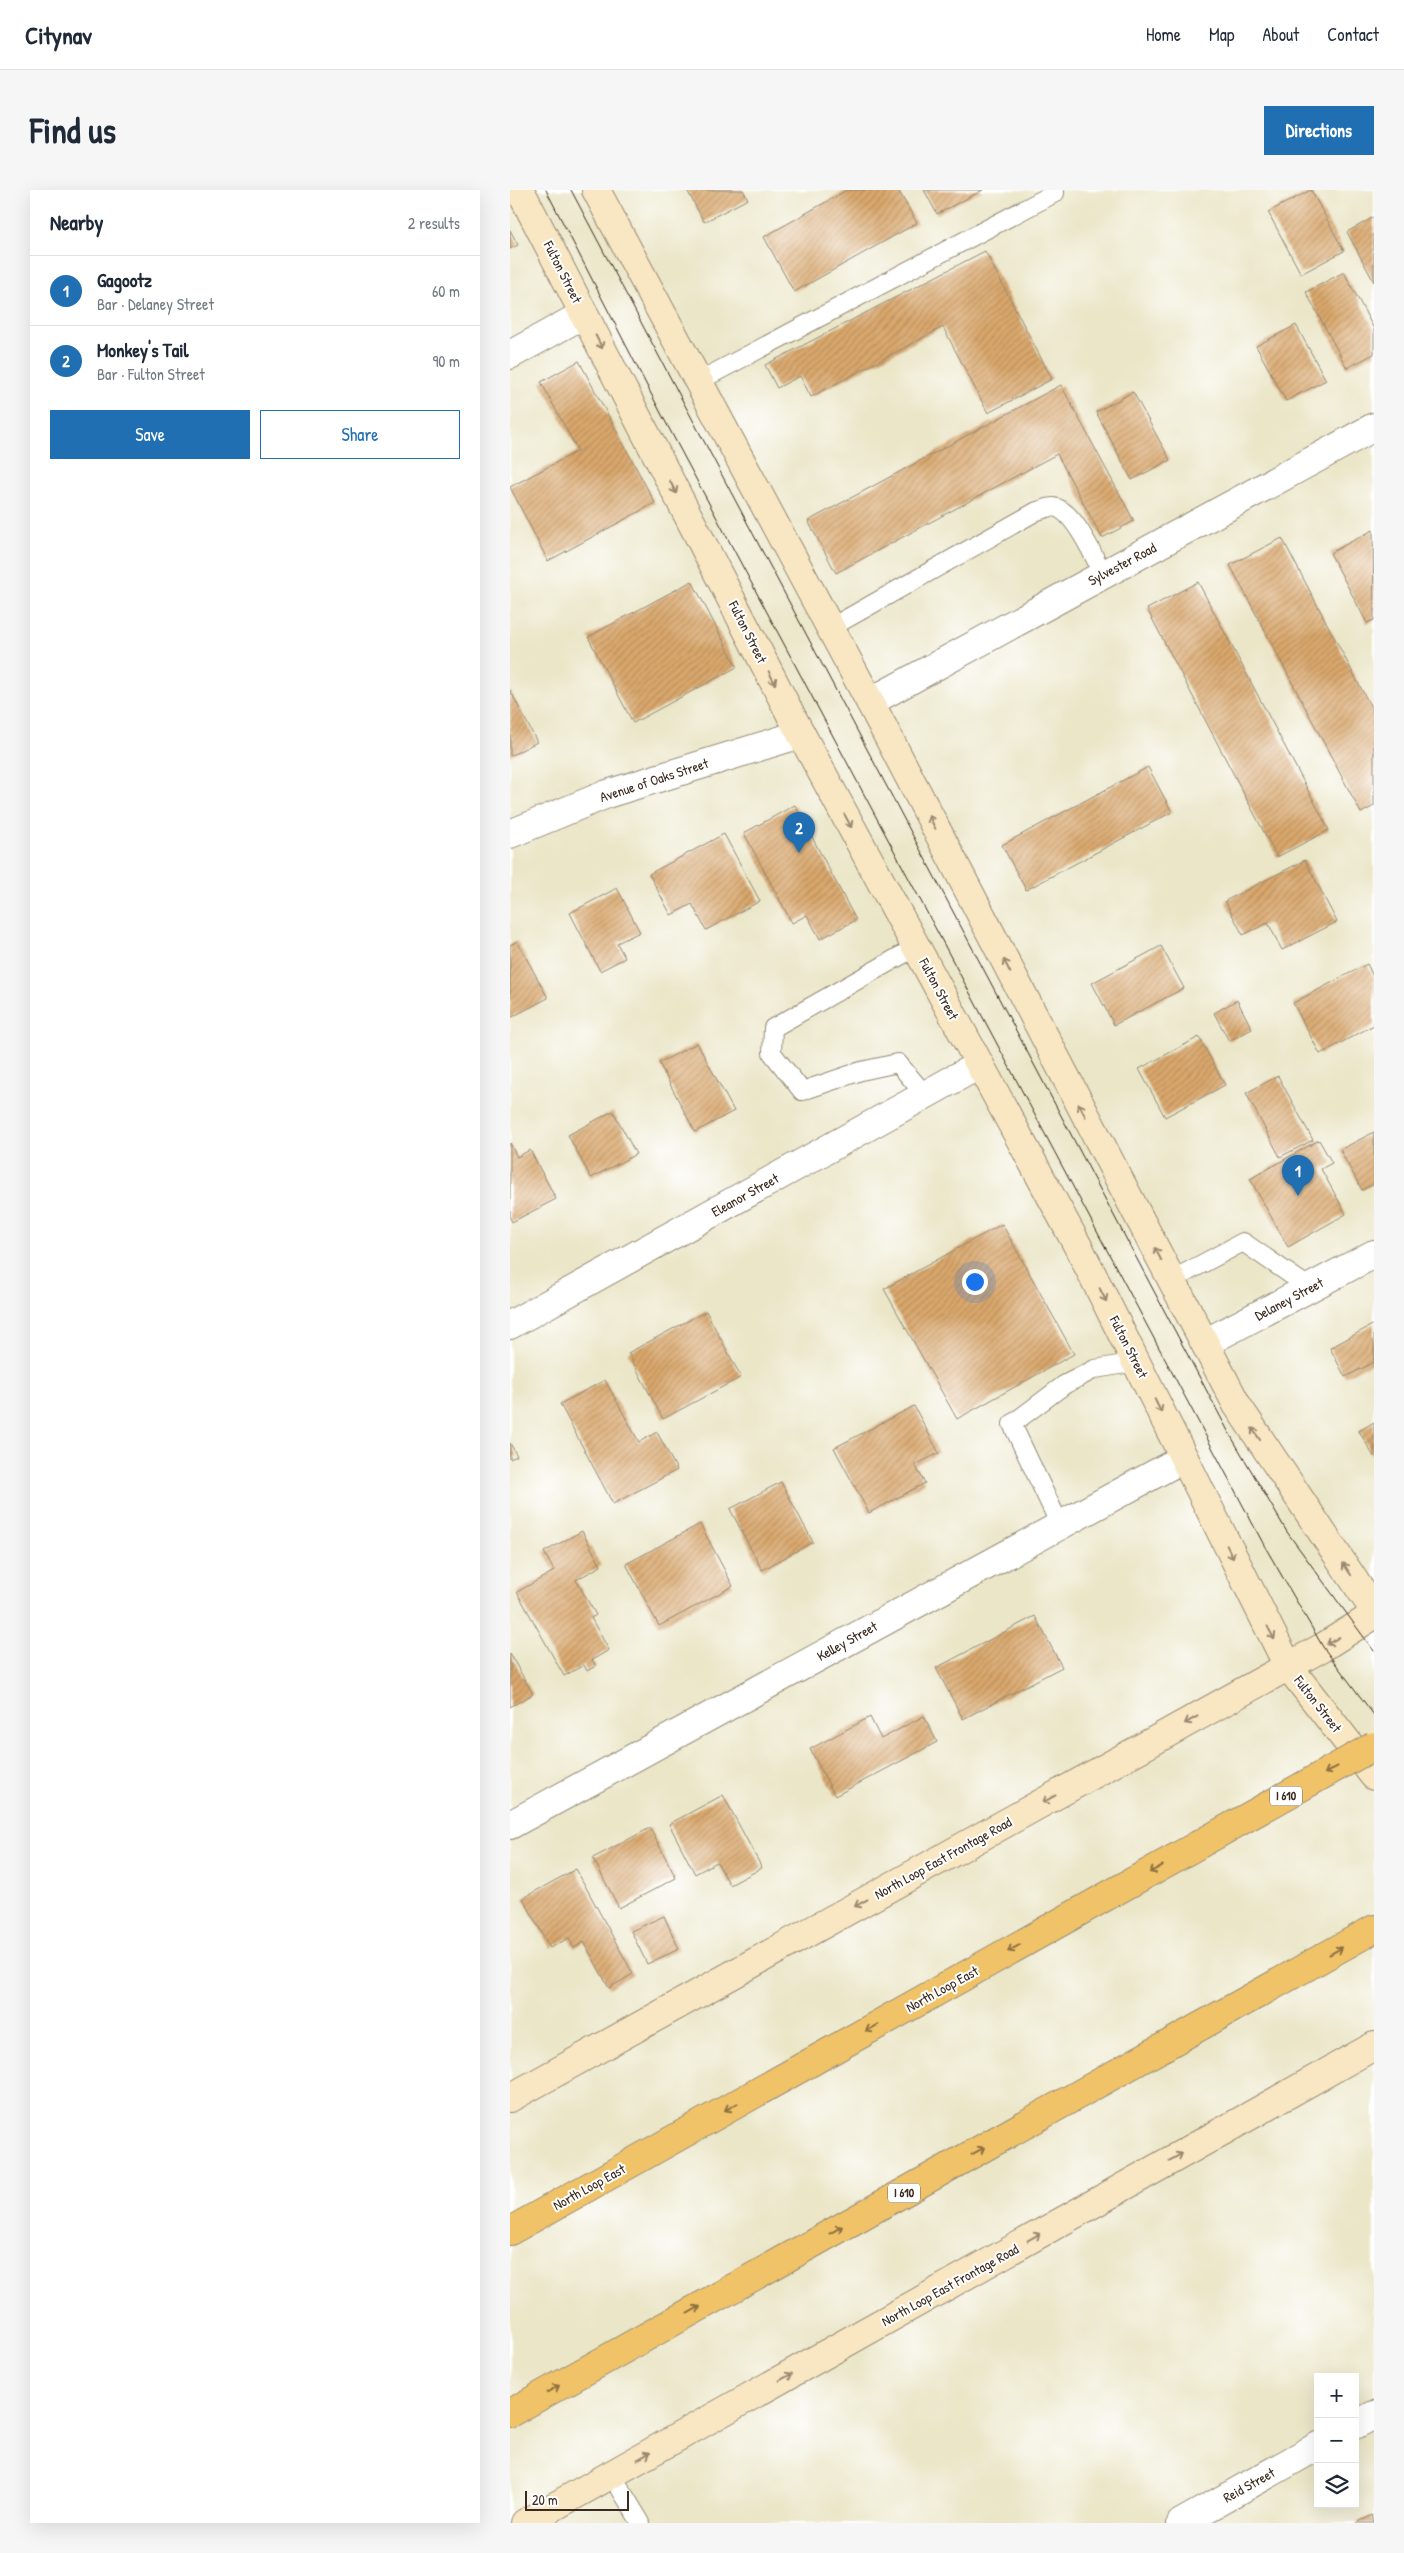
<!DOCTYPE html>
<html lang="en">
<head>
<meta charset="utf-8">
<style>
	:root { --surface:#fff; --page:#f6f6f7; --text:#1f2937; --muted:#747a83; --line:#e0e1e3; --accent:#1f6fb2 }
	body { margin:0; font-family:"Patrick Hand",sans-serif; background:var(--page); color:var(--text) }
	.controls { position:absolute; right:15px; bottom:15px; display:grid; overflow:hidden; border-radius:0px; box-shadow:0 5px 20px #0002 }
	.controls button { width:45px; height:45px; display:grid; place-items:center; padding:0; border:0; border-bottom:1px solid var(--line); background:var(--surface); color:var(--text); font:25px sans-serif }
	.scale { position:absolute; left:15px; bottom:12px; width:104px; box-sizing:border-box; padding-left:5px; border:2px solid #3b2a1e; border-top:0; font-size:14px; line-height:18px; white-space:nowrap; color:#3b2a1e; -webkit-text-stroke:4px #fff; paint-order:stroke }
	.you { position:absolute; left:464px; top:1091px; width:18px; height:18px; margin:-12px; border:4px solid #fff; border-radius:50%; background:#1a73e8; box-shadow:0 0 0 8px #1a73e833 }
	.badge { display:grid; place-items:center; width:32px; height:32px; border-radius:50%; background:var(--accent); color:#fff; font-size:16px; font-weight:700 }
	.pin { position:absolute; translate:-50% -41px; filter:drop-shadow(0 1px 2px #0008) }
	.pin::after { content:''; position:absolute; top:26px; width:18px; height:15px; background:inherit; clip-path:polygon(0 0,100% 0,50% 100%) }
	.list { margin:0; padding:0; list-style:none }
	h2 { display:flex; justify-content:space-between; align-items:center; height:65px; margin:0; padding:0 20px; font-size:21px }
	h2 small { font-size:16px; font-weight:400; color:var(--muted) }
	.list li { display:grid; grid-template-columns:32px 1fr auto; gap:15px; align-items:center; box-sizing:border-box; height:70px; padding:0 20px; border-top:1px solid var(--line) }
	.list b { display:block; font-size:19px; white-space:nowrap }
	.list p { margin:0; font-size:16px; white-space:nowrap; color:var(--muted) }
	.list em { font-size:16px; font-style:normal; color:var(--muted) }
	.actions { display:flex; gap:10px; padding:15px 20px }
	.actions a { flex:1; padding:11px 0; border:1px solid var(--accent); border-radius:0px; text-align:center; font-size:18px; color:var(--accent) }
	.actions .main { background:var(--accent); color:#fff }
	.icon { flex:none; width:28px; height:28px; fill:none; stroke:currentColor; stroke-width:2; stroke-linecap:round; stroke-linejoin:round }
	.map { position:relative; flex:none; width:864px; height:2333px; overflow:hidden; border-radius:0px }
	header { display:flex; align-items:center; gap:30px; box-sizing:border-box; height:70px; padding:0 25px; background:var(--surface); border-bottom:1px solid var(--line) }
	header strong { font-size:24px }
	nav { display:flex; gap:28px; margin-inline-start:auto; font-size:18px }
	.intro { display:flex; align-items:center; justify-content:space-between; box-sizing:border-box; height:120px; padding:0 30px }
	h1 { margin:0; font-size:35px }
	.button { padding:12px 22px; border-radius:0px; background:var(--accent); color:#fff; font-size:18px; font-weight:700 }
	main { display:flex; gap:30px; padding:0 30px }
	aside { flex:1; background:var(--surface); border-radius:0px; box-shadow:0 5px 20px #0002 }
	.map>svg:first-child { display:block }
	.building { fill:url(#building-hatch) }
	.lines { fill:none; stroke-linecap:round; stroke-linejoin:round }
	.lane-casing { stroke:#938873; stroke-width:20 }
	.street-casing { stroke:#938873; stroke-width:30 }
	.secondary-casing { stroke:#938873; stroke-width:30 }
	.highway-casing { stroke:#938873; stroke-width:30 }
	.lane { stroke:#fff; stroke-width:18 }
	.street { stroke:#fff; stroke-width:28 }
	.secondary { stroke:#f9e7c3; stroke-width:28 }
	.highway { stroke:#f1c369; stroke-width:28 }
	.tram { stroke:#3b2a1e; stroke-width:1 }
	.highway-bridge-casing { stroke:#938873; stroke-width:30; stroke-linecap:butt }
	.highway-bridge { stroke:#f1c369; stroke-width:28 }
	.oneway { stroke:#9a8870 }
	.oneway2 { stroke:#8d6f40 }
	.labels { text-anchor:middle; stroke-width:4; stroke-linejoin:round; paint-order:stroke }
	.shield { fill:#fff; stroke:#766a62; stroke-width:1 }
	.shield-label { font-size:12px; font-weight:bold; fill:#3b2a1e }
	.street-label { font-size:14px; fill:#3b2a1e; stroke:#fff }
</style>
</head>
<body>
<header>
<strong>Citynav</strong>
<nav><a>Home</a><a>Map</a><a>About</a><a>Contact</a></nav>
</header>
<div class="intro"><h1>Find us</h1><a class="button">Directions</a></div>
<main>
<aside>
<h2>Nearby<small>2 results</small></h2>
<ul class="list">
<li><span class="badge">1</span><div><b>Gagootz</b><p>Bar · Delaney Street</p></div><em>60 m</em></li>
<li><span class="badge">2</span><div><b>Monkey's Tail</b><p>Bar · Fulton Street</p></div><em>90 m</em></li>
</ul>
<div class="actions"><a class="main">Save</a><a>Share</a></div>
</aside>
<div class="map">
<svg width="864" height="2333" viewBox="0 0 864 2333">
	<defs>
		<pattern id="building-hatch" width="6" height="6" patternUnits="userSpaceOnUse" patternTransform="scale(1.25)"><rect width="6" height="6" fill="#daa86d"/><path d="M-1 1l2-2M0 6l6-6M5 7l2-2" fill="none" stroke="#b28959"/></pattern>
	</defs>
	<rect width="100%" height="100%" fill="#fff"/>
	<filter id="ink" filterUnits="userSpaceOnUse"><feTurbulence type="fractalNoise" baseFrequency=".02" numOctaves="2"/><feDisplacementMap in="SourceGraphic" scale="10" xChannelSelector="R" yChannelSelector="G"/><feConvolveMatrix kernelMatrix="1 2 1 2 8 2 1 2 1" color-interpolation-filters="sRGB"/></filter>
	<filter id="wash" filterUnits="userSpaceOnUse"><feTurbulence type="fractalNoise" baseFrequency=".0096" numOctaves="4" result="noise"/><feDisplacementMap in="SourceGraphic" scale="20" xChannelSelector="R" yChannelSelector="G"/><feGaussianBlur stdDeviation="1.12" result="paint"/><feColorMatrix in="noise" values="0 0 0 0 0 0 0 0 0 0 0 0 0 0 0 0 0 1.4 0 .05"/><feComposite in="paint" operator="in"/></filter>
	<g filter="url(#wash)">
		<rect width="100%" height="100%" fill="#ebe6c8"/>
		<g id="blocks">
			<path class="building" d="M177,0h56l5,9 -44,23z
				M337,0h51l19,33 -123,69 -30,-55z
				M414,0h59l-46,24z
				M801,0l33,61 -43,23 -33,-62z
				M864,27v65l-27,-50z
				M0,40l8,15 -8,4z
				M475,61l67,128 -64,34 -45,-86 -132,70 -11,-21 -23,12 -12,-23z
				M834,82l30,57v25l-27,14 -41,-76z
				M786,135l30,55 -40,21 -30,-55z
				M69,171l76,142 -107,58 -38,-74 68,-36 -37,-69z
				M551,195l73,136 -32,17 -45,-84 -221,119 -28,-52z
				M623,202l37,68 -38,20 -36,-68z
				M863,340l1,90 -7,3 -37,-70z
				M772,348l92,175v93l-13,7 -131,-248z
				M182,391l45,86 -104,56 -45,-86z
				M688,392l131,248 -52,27 -130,-248z
				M0,500l27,52 -27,14z
				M638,577l24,45 -146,78 -24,-45z
				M285,615l61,115 -36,19 -13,-24 -15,8 -48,-90z
				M214,644l36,67 -54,29 -14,-26 -21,11 -22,-41z
				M795,670l32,62 -55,28 -14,-27 -25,12 -18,-34z
				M107,698l23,44 -23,11 8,15 -25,13 -30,-58z
				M7,751l31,57 -38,20v-73z
				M651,756l23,42 -70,37 -22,-42z
				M857,774l7,14v47l-54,29 -27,-51z
				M727,810l15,29 -23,12 -15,-28z
				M689,847l26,48 -60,32 -26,-48z
				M187,853l37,68 -39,21 -36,-69z
				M768,886l35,64 -33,17 -34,-64z
				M103,921l23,43 -45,24 -23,-43z
				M864,942v52l-12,6 -22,-40z
				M809,950l13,23 -11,6 25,45 -58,33 -38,-68z
				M0,953l7,14 13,-7 26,49 -44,23 -2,-4z
				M492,1034l72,130 -117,65 -73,-130z
				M196,1121l35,66 -78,42 -35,-66z
				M864,1134v38l-29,15 -15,-29z
				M95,1190l34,62 18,-10 20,38 -64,34 -53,-100z
				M404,1216l25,47 -24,12 10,18 -56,30 -35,-65z
				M864,1232v35l-15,-26z
				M0,1253l7,13 -7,3z
				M271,1292l32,60 -51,28 -32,-61z
				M190,1334l33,62 -74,40 -33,-62z
				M72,1341l19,35 -25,14 20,35 -5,3 18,32 -17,10 4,6 -9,5 -3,-6 -20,11 -47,-84 37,-21 -10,-19z
				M525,1426l27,51 -99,52 -27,-51z
				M0,1464l23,40 -23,13z
				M414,1526l13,26 -102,54 -25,-47 60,-32 11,22z
				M213,1605l39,73 -32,17 -13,-23 -22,12 -26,-50z
				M140,1638l26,50 -57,30 -26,-50z
				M66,1679l57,105 -24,14 -25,-46 -10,6 -5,-10 -19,10 -27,-50z
				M154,1726l15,33 -32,15 -16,-33z
				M862,2325l2,8h-17z"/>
		</g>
	</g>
	<g filter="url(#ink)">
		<use href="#blocks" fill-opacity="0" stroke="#938873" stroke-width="1"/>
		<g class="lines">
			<g class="lane-casing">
				<path id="lane" d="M187,192l358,-189
					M320,438l207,-117c5,-1 11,-4 16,-4 21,2 41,50 50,67
					M406,757l-143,81 -1,25 30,38 59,-20 37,-8 27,32
					M662,1090l71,-38 67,46
					M550,1335l-48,-101 52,-39 31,-16 42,-7
					M102,2285l29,48"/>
			</g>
			<g class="street-casing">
				<path id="street" d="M0,165l74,-41
					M360,512l504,-275
					M0,644l97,-40 194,-60
					M0,1135l469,-260
					M695,1153l169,-89
					M0,1635l674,-367
					M845,2235l19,-10
					M671,2333l137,-77"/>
			</g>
			<g class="secondary-casing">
				<path id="secondary" d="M10,0l273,529 288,533 207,414 86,110
					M86,0l274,512 367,703 137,205
					M0,1908l813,-451 51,-32
					M15,2333l849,-477"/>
			</g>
			<g class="highway-casing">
				<path id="highway" d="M0,2041l688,-386
					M0,2223l864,-484"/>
			</g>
			<use href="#lane" class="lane"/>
			<use href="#street" class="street"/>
			<use href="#secondary" class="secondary"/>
			<use href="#highway" class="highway"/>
			<path class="tram" d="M36,0l117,227 601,1128 59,102 51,68
				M61,0l657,1241 59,101 87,119"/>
			<g class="highway-bridge-casing">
				<path id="highway-bridge" d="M688,1655l176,-99"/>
			</g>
			<use href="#highway-bridge" class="highway-bridge"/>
		</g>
		<defs><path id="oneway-shaft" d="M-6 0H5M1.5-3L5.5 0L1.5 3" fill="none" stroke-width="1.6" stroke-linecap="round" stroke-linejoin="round" transform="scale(1.25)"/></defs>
		<g class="oneway">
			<use href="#oneway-shaft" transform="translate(89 152) rotate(63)"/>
			<use href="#oneway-shaft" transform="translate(163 297) rotate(63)"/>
			<use href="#oneway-shaft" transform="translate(262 488) rotate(63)"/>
			<use href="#oneway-shaft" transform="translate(338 631) rotate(62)"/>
			<use href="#oneway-shaft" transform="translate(422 632) rotate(-117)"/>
			<use href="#oneway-shaft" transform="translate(497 776) rotate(-117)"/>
			<use href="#oneway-shaft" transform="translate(572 920) rotate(-118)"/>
			<use href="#oneway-shaft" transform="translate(648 1064) rotate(-118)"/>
			<use href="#oneway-shaft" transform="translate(593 1105) rotate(63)"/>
			<use href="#oneway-shaft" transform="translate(648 1216) rotate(64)"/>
			<use href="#oneway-shaft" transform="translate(746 1244) rotate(-124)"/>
			<use href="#oneway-shaft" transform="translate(720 1362) rotate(64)"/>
			<use href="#oneway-shaft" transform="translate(837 1379) rotate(-124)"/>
			<use href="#oneway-shaft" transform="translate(761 1443) rotate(62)"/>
			<use href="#oneway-shaft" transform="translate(823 1451) rotate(149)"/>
			<use href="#oneway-shaft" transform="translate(681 1530) rotate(151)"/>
			<use href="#oneway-shaft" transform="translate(539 1609) rotate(151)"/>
			<use href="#oneway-shaft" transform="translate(351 1713) rotate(151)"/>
			<use href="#oneway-shaft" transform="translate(666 1967) rotate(-29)"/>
			<use href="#oneway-shaft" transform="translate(524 2047) rotate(-29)"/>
			<use href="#oneway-shaft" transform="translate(276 2187) rotate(-29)"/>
			<use href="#oneway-shaft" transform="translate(134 2266) rotate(-29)"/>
		</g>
		<g class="oneway2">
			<use href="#oneway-shaft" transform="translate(821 1580) rotate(151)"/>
			<use href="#oneway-shaft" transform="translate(646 1679) rotate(151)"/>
			<use href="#oneway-shaft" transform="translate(504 1758) rotate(151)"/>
			<use href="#oneway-shaft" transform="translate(826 1761) rotate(-29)"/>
			<use href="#oneway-shaft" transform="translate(362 1838) rotate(151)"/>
			<use href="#oneway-shaft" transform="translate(221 1917) rotate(151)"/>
			<use href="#oneway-shaft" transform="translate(468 1961) rotate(-29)"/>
			<use href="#oneway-shaft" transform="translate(326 2040) rotate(-29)"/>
			<use href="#oneway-shaft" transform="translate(184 2120) rotate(-29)"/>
			<use href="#oneway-shaft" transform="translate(43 2199) rotate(-29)"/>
		</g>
	</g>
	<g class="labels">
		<g class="shield">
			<rect x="760" y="1596.5" width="32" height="19" rx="4"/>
			<rect x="378" y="1993.5" width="32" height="19" rx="4"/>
		</g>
		<g class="shield-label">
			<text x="776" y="1610">I 610</text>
			<text x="394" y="2007">I 610</text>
		</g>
		<g class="street-label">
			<text transform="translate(53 82) rotate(63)" y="5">Fulton Street</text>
			<text transform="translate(612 374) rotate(-28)" y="5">Sylvester Road</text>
			<text transform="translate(238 442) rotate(63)" y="5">Fulton Street</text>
			<text transform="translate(144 590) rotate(-18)" y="5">Avenue of Oaks Street</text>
			<text transform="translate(429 799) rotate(62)" y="5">Fulton Street</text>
			<text transform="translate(235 1005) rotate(-29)" y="5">Eleanor Street</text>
			<text transform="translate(779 1109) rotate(-28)" y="5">Delaney Street</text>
			<text transform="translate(619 1157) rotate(63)" y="5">Fulton Street</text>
			<text transform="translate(337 1451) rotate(-29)" y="5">Kelley Street</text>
			<text transform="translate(808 1514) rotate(52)" y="5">Fulton Street</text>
			<text transform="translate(433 1668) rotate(-29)" y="5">North Loop East Frontage Road</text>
			<text transform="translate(432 1799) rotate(-29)" y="5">North Loop East</text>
			<text transform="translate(79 1997) rotate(-29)" y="5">North Loop East</text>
			<text transform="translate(440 2095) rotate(-29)" y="5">North Loop East Frontage Road</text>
			<text transform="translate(739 2295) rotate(-29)" y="5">Reid Street</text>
		</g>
	</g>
</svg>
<div class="controls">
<button>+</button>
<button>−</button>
<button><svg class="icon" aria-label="layers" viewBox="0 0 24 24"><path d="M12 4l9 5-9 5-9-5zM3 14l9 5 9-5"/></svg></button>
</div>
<div class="scale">20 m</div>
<div class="you"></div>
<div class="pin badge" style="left:788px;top:1006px">1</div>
<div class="pin badge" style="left:289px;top:663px">2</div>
</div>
</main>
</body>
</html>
